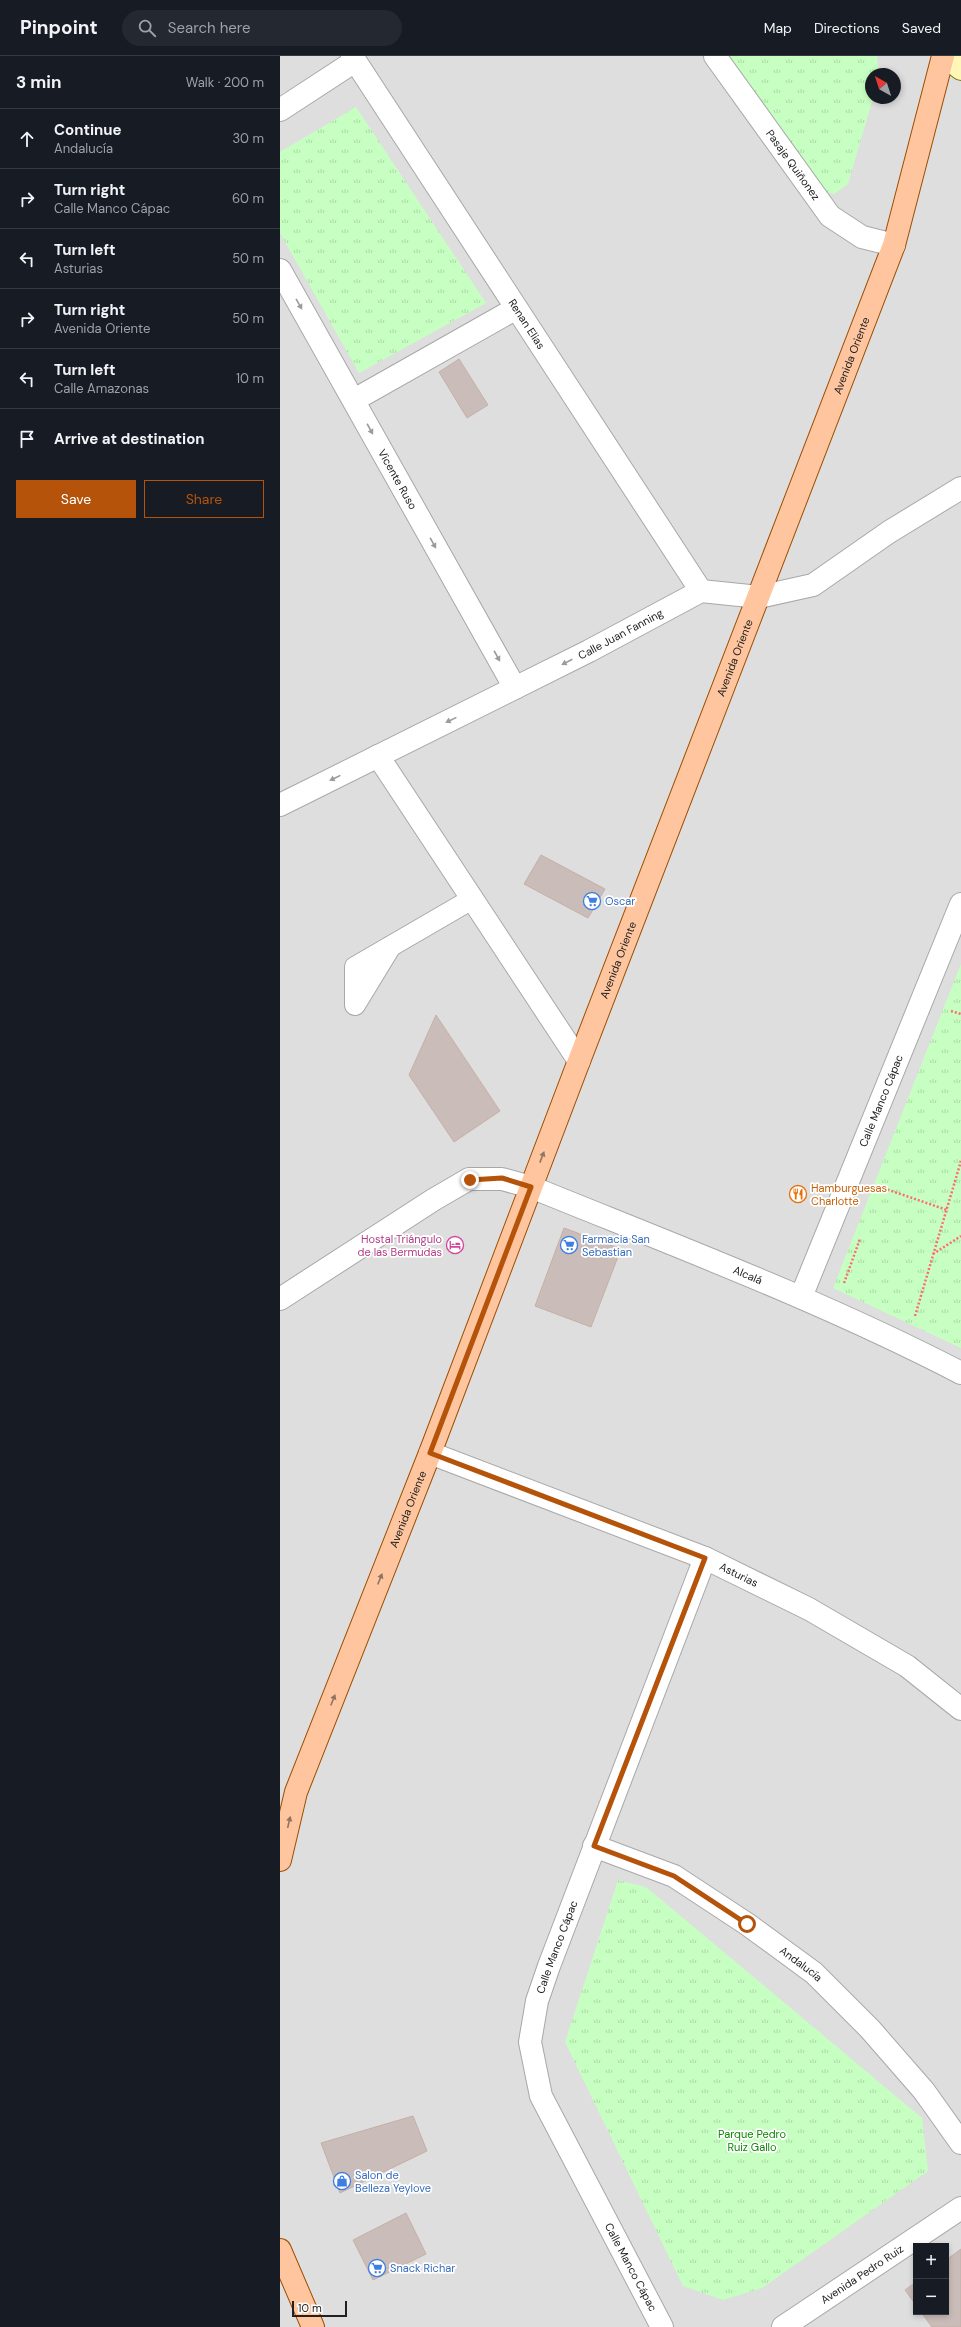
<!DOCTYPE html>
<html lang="en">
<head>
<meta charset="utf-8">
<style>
	:root { --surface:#171b24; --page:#242831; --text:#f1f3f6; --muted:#9ea1a6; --line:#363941; --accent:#b45309 }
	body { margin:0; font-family:"DM Sans",sans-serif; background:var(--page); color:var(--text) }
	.controls { position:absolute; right:12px; bottom:12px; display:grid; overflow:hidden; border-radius:0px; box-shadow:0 2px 6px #0003 }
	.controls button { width:36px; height:36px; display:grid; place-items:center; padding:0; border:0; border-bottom:1px solid var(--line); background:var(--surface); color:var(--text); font:20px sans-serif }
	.compass { position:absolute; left:585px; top:12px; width:36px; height:36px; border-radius:50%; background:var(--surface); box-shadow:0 2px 6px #0003; rotate:321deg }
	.scale { position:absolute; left:12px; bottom:10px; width:55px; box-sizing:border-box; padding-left:4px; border:2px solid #212121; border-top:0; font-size:11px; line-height:14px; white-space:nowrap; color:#212121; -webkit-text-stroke:3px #fff; paint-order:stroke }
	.stop { position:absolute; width:12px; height:12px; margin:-9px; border:3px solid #b45309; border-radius:50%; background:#fff }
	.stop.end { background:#b45309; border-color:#fff; box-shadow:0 1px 4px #0008 }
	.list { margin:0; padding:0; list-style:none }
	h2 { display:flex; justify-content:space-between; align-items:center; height:52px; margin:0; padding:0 16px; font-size:17px }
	h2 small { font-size:13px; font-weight:400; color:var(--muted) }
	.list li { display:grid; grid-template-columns:26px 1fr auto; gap:12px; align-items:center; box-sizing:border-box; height:60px; padding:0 16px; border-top:1px solid var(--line) }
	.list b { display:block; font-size:15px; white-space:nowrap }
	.list p { margin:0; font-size:13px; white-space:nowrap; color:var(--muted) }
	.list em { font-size:13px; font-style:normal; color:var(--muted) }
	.actions { display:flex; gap:8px; padding:12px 16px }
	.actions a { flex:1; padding:9px 0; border:1px solid var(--accent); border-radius:0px; text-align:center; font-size:14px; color:var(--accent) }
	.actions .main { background:var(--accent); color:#fff }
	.icon { flex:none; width:22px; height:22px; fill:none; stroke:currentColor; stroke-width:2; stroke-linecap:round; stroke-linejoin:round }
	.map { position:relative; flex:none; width:681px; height:2271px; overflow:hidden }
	header { display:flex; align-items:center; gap:24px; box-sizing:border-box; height:56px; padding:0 20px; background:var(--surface); border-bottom:1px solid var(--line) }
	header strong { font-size:19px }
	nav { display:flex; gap:22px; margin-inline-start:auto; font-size:14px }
	.search { width:280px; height:36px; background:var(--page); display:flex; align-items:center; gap:10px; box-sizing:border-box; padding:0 14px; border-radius:22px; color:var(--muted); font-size:15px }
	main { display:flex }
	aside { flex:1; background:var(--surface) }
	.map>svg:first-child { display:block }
	.residential { fill:#dfdede; fill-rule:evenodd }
	.park { fill:url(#park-tufts) }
	.building { fill:#cabdb9; stroke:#c5afa7 }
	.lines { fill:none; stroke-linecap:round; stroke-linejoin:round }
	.lane-casing { stroke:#a8a8a8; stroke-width:22 }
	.street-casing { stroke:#a8a8a8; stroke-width:24 }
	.secondary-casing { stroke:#7f7700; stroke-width:24 }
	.primary-casing { stroke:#9d4e00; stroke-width:24 }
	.path { stroke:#ff6a74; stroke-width:2.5; stroke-dasharray:2 2; stroke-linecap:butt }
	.lane { stroke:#fff; stroke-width:20 }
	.street { stroke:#fff; stroke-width:22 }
	.secondary { stroke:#fff6b7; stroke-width:22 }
	.primary { stroke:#ffc59e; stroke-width:22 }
	.oneway { fill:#9b9b9b }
	.oneway2 { fill:#907360 }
	.route { stroke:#b45309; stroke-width:5 }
	.labels { text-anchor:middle; stroke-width:3.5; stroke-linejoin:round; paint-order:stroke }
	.street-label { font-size:11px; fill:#212121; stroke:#fff }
	.shop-label { font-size:11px; fill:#366cbe; stroke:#fff; text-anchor:start }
	.food-label { font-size:11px; fill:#c56008; stroke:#fff; text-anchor:start }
	.hotel-label { font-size:11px; fill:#b23c85; stroke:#fff; text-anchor:end }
	.park-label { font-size:11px; fill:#0d8702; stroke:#fff }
</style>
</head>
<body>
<header>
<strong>Pinpoint</strong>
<div class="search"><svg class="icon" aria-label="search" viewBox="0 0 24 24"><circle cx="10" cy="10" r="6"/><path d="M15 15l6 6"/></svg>Search here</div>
<nav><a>Map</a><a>Directions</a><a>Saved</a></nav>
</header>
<main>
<aside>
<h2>3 min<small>Walk · 200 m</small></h2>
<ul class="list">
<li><svg class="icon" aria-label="ahead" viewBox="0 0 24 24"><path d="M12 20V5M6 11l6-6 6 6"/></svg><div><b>Continue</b><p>Andalucía</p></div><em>30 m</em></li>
<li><svg class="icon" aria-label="right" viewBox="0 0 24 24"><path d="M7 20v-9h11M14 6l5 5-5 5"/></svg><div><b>Turn right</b><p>Calle Manco Cápac</p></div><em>60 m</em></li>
<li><svg class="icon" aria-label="left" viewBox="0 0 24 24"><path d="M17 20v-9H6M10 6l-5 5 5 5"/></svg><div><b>Turn left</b><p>Asturias</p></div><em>50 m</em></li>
<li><svg class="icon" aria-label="right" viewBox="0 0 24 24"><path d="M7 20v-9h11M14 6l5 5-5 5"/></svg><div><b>Turn right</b><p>Avenida Oriente</p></div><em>50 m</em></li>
<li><svg class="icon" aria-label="left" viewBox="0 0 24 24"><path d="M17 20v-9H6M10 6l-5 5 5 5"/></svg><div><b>Turn left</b><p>Calle Amazonas</p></div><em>10 m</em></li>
<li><svg class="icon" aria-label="arrive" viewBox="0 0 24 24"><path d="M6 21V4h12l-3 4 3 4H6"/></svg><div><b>Arrive at destination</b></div></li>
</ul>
<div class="actions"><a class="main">Save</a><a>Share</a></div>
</aside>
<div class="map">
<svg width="681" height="2271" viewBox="0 0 681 2271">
	<defs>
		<pattern id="park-tufts" width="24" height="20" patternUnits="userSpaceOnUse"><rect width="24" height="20" fill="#c6ffc1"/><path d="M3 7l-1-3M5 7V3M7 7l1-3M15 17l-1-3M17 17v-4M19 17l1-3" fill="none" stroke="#aadaa6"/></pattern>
	</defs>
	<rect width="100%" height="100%" fill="#f2ece6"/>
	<path class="residential" d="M0,0h681v2271h-681zM591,18h24v24h-24zM636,2190h30v66h-30z"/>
	<path class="park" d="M444,0h153l2,18h-8l2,24 -25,86 -14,10 -14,-4z
		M76,51l130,196 -127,70 -79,-140v-81z
		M681,908v384l-128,-60z
		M338,1824l28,7 276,231 6,53 -166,117 -39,12 -40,-14 -118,-244z"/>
	<path class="building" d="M179,303l29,46 -21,13 -28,-46z
		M261,799l64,34 -17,29 -64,-34z
		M156,959l64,96 -46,31 -45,-67z
		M284,1172l57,21 -30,78 -56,-21z
		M133,2060l14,35 -87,42 -19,-50z
		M126,2157l20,41 -53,26 -20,-40z
		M681,2193v78h-29l-11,-15h25v-52z
		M636,2226v23l-11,-15z"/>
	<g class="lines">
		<g class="lane-casing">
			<path id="lane" d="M75,949v-38l117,-68
				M75,949l36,-59"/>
		</g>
		<g class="street-casing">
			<g id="street">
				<path id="s1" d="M72,0l349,535"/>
				<path id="s2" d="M435,0l115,160 32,21 32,8"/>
				<path d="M0,54l75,-49"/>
				<path id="s3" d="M0,214l235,418"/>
				<path d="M74,344l161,-91"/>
				<path d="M98,700l201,305"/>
				<path id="s4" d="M0,749l309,-154 112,-60 58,6 54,-12 76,-53 72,-44"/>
				<path id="s5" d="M521,1241l160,-393"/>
				<path id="s6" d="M0,1243l153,-99 36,-21h33l29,8c145,59 291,114 430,186"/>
				<path id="s7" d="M150,1397l275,105 104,51 98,57 54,43"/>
				<path id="s8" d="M314,1790l80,30 73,48 67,49 56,56 54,62 37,52"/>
				<path id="s9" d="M382,2271l-121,-231 -11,-54 7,-41 12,-35 156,-408"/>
				<path id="s10" d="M503,2271l178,-119"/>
			</g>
		</g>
		<g class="secondary-casing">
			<path id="secondary" d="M665,0l16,13"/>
		</g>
		<g class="primary-casing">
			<g id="primary">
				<path id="s11" d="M0,1804l16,-68 134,-339 149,-392 315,-816 49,-189"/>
				<path d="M0,2194l33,77"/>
			</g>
		</g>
		<path class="path" d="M671,955l10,3
			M600,1131l67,23
			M653,1198l28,-18
			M564,1227l16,-44
			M635,1260l46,-155"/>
		<use href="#lane" class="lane"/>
		<use href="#street" class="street"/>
		<use href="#secondary" class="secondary"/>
		<use href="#primary" class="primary"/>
	</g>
	<defs><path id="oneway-solid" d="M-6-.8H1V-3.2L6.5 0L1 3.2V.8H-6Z"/></defs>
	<g class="oneway">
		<use href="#oneway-solid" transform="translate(19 248) rotate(60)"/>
		<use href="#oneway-solid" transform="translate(90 373) rotate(61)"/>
		<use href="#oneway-solid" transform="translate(153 487) rotate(61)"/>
		<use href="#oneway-solid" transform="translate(217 600) rotate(61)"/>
		<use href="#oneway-solid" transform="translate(287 606) rotate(153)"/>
		<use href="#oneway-solid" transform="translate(171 664) rotate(154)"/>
		<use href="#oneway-solid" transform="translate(55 722) rotate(154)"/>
	</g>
	<g class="oneway2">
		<use href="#oneway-solid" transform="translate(262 1101) rotate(-69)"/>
		<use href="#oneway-solid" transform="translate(100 1523) rotate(-68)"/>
		<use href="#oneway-solid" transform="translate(53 1644) rotate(-68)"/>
		<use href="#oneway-solid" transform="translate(9 1766) rotate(-77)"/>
	</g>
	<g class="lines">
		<path class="route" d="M190,1124l32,-2 29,9 -101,266 275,105 -111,288 80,30 73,48"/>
	</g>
	<defs>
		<g id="supermarket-ring" transform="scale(0.9)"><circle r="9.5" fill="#fff" stroke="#3f7fe0" stroke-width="1.5"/><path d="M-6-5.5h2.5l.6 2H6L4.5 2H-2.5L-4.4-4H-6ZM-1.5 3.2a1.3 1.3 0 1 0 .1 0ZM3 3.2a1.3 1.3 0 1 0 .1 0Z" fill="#3f7fe0"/></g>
		<g id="restaurant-ring" transform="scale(0.9)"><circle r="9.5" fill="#fff" stroke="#e8710a" stroke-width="1.5"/><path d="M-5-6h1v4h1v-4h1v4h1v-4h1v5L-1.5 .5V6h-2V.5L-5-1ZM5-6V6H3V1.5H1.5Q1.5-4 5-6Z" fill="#e8710a"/></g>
		<g id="hotel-ring" transform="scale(0.9)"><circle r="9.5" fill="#fff" stroke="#d1479c" stroke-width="1.5"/><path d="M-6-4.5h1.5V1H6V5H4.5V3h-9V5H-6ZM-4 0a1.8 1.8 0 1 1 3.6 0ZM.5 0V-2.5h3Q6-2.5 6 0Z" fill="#d1479c"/></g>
		<g id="shop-ring" transform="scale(0.9)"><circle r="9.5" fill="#fff" stroke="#3f7fe0" stroke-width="1.5"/><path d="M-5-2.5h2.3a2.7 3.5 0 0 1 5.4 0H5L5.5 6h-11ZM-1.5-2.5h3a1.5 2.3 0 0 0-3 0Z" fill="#3f7fe0"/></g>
	</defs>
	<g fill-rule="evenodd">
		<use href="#supermarket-ring" x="312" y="845"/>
		<use href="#restaurant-ring" x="518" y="1138"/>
		<use href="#hotel-ring" x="175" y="1189"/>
		<use href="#supermarket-ring" x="289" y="1189"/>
		<use href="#shop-ring" x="62" y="2125"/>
		<use href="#supermarket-ring" x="97" y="2212"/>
	</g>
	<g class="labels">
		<g class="street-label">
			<text dy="4" stroke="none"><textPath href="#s2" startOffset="134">Pasaje Quiñonez</textPath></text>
			<text dy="4" stroke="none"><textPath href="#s1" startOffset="320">Renan Elias</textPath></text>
			<text dy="4" stroke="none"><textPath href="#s11" startOffset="1610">Avenida Oriente</textPath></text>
			<text dy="4" stroke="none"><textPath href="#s3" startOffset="240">Vicente Ruso</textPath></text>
			<text dy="4" stroke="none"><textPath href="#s4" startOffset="381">Calle Juan Fanning</textPath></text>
			<text dy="4" stroke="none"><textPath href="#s11" startOffset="1286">Avenida Oriente</textPath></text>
			<text dy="4" stroke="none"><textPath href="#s11" startOffset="962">Avenida Oriente</textPath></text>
			<text dy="4" stroke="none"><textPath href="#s5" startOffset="212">Calle Manco Cápac</textPath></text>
			<text dy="4" stroke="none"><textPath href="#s6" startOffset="521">Alcalá</textPath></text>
			<text dy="4" stroke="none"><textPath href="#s11" startOffset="374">Avenida Oriente</textPath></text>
			<text dy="4" stroke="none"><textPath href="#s7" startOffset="332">Asturias</textPath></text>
			<text dy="4" stroke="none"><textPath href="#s9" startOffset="415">Calle Manco Cápac</textPath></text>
			<text dy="4" stroke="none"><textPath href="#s8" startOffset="240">Andalucía</textPath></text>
			<text transform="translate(351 2211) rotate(62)" y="4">Calle Manco Cápac</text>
			<text dy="4" stroke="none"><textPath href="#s10" startOffset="95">Avenida Pedro Ruiz</textPath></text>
		</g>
		<g class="shop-label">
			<text x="325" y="849">Oscar</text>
			<text x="302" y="1187">Farmacia San<tspan x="302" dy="13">Sebastian</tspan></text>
			<text x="75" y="2123">Salon de<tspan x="75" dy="13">Belleza Yeylove</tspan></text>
			<text x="110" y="2216">Snack Richar</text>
		</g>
		<g class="food-label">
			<text x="531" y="1136">Hamburguesas<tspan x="531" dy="13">Charlotte</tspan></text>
		</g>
		<g class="hotel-label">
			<text x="162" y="1187">Hostal Triángulo<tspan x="162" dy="13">de las Bermudas</tspan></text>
		</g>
		<g class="park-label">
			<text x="472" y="2082">Parque Pedro<tspan x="472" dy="13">Ruiz Gallo</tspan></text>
		</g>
	</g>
</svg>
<div class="controls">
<button>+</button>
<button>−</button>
</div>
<svg class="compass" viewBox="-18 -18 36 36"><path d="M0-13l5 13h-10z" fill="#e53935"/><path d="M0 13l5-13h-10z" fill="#9ea1a6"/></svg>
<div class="scale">10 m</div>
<div class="stop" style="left:467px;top:1868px"></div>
<div class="stop end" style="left:190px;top:1124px"></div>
</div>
</main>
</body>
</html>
